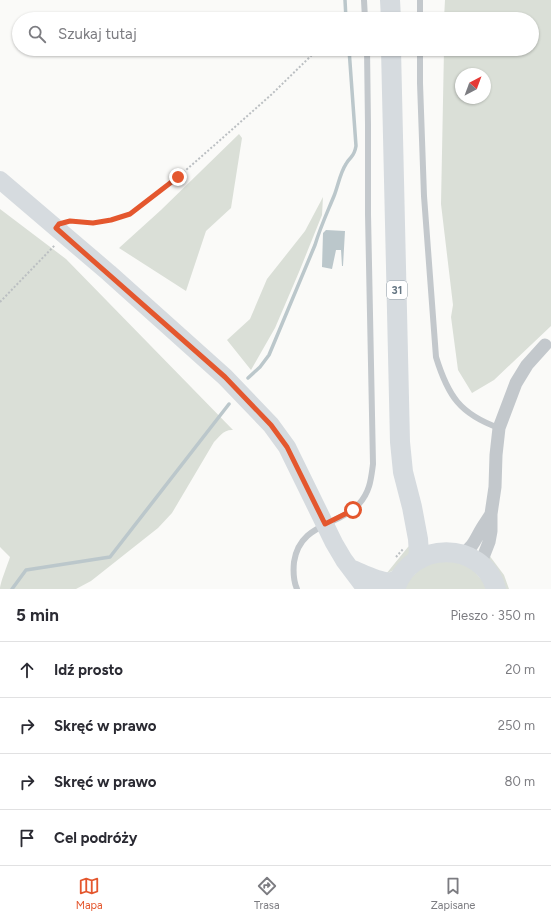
<!DOCTYPE html>
<html lang="pl">
<head>
<meta charset="utf-8">
<style>
	:root { --surface:#fff; --page:#f2f2f3; --text:#2b2b33; --muted:#7c7c81; --line:#e1e1e2; --accent:#e4572e }
	body { margin:0; font-family:Figtree,sans-serif; background:var(--page); color:var(--text) }
	.compass { position:absolute; left:455px; top:68px; width:36px; height:36px; border-radius:50%; background:var(--surface); box-shadow:0 1px 3px #0004; rotate:41deg }
	.stop { position:absolute; width:12px; height:12px; margin:-9px; border:3px solid #e4572e; border-radius:50%; background:#fff }
	.stop.end { background:#e4572e; border-color:#fff; box-shadow:0 1px 4px #0008 }
	.list { margin:0; padding:0; list-style:none }
	h2 { display:flex; justify-content:space-between; align-items:center; height:52px; margin:0; padding:0 16px; font-size:17px }
	h2 small { font-size:13px; font-weight:400; color:var(--muted) }
	.list li { display:grid; grid-template-columns:26px 1fr auto; gap:12px; align-items:center; box-sizing:border-box; height:56px; padding:0 16px; border-top:1px solid var(--line) }
	.list b { display:block; font-size:15px; white-space:nowrap }
	.list em { font-size:13px; font-style:normal; color:var(--muted) }
	.icon { flex:none; width:22px; height:22px; fill:none; stroke:currentColor; stroke-width:2; stroke-linecap:round; stroke-linejoin:round }
	.map { position:relative; flex:none; width:551px; height:589px; overflow:hidden }
	.search { position:absolute; background:var(--surface); box-shadow:0 1px 3px #0004; left:12px; right:12px; top:12px; height:44px; display:flex; align-items:center; gap:10px; box-sizing:border-box; padding:0 14px; border-radius:22px; color:var(--muted); font-size:15px }
	.sheet { height:276px; background:var(--surface) }
	nav { display:flex; justify-content:space-around; align-items:center; box-sizing:border-box; height:56px; border-top:1px solid var(--line); background:var(--surface); font-size:11px; color:var(--muted) }
	nav a { display:grid; justify-items:center; gap:2px }
	nav .on { color:var(--accent) }
	.map>svg:first-child { display:block }
	.green { fill:#dadfd7; fill-rule:evenodd }
	.water { fill:#bbc7cb }
	.lines { fill:none; stroke-linecap:round; stroke-linejoin:round }
	.stream { stroke:#bbc7cb; stroke-width:3.5 }
	.path { stroke:#bbbfc2; stroke-width:2; stroke-dasharray:2 2; stroke-linecap:butt }
	.lane { stroke:#c3c8cc; stroke-width:6 }
	.street { stroke:#c3c8cc; stroke-width:13 }
	.secondary { stroke:#d6dbdf; stroke-width:18 }
	.primary { stroke:#d6dbdf; stroke-width:20 }
	.route { stroke:#e4572e; stroke-width:5 }
	.labels { text-anchor:middle; stroke-width:4; stroke-linejoin:round; paint-order:stroke }
	.shield { fill:#fff; stroke:#939fa8; stroke-width:1 }
	.shield-label { font-size:11px; font-weight:bold; fill:#657683 }
</style>
</head>
<body>
<div class="map">
<svg width="551" height="589" viewBox="0 0 551 589">
	<rect width="100%" height="100%" fill="#fafaf8"/>
	<path class="green" d="M445,0h106v326l-57,54 -22,13 -14,-23 -7,-53 2,-12 -12,-101 3,-155h88v-30h-88zM461,74h24v24h-24z
		M239,134l3,4 -11,70 -25,23 -20,60 -67,-43 42,-38z
		M323,197l-1,18 -23,57 -24,56 -24,42 -24,-30 23,-21 17,-40 38,-48z
		M0,209l66,50 167,171c-9,-1 -14,7 -19,12l-42,71 -14,15 -67,53 -15,8h-76c0,-6 8,-25 10,-32l-10,-10z
		M414,542l-8,22 -20,10 22,-27z
		M489,555l15,20 5,14h-8l-12,-23z
		M428,561l38,1 24,27h-90z"/>
	<path class="water" d="M326,230l19,1 -2,35h-1l-1,-16h-5l-4,19 -10,-2 1,-34z"/>
	<g class="lines">
		<path class="stream" d="M345,0l1,19
			M248,378l12,-11 9,-12 46,-110c5,-17 12,-32 19,-49 4,-10 6,-23 12,-32 5,-9 8,-6 10,-18l-7,-97
			M12,589l14,-19 84,-13 119,-153"/>
		<path class="path" d="M71,221l22,2 18,-3 19,-6 48,-37 40,-35 54,-48 46,-45
			M0,302l55,-57
			M396,557l8,-9"/>
		<path class="lane" d="M364,0l1,19
			M420,19v-19
			M420,49v34l4,113 12,161c12,39 24,57 63,71
			M297,589c-4,-9 -4,-17 -3,-27 6,-39 43,-35 65,-58 11,-12 12,-25 14,-40l-5,-250v-89l-1,-76"/>
		<path class="street" d="M462,554c11,-6 14,-16 20,-26 3,-5 6,-9 9,-14
			M482,566v-6l7,-18 2,-11v-17l4,-27 1,-32 3,-27 17,-45 11,-18 18,-20"/>
		<path class="secondary" d="M0,180l109,93 116,104 46,48 16,22 47,96 10,17 18,24 8,5
			M353,569c10,4 28,14 39,12 3,-1 6,-3 9,-5"/>
		<path class="primary" d="M390,0l1,19
			M391,49l9,393 3,30 9,35 6,32 1,15 -3,7
			M395,589c15,-49 88,-49 101,0"/>
	</g>
	<g class="lines">
		<path class="route" d="M178,177l-48,37 -19,6 -18,3 -23,-2 -11,3 -3,4 169,149 46,48 16,22 38,77 28,-14"/>
	</g>
	<g class="labels">
		<rect class="shield" x="387" y="281" width="20" height="18" rx="3"/>
		<g class="shield-label">
			<text x="397" y="294">31</text>
		</g>
	</g>
</svg>
<svg class="compass" viewBox="-18 -18 36 36"><path d="M0-13l5 13h-10z" fill="#e53935"/><path d="M0 13l5-13h-10z" fill="#7c7c81"/></svg>
<div class="stop" style="left:353px;top:510px"></div>
<div class="stop end" style="left:178px;top:177px"></div>
<div class="search"><svg class="icon" aria-label="search" viewBox="0 0 24 24"><circle cx="10" cy="10" r="6"/><path d="M15 15l6 6"/></svg>Szukaj tutaj</div>
</div>
<section class="sheet">
<h2>5 min<small>Pieszo · 350 m</small></h2>
<ul class="list">
<li><svg class="icon" aria-label="ahead" viewBox="0 0 24 24"><path d="M12 20V5M6 11l6-6 6 6"/></svg><div><b>Idź prosto</b></div><em>20 m</em></li>
<li><svg class="icon" aria-label="right" viewBox="0 0 24 24"><path d="M7 20v-9h11M14 6l5 5-5 5"/></svg><div><b>Skręć w prawo</b></div><em>250 m</em></li>
<li><svg class="icon" aria-label="right" viewBox="0 0 24 24"><path d="M7 20v-9h11M14 6l5 5-5 5"/></svg><div><b>Skręć w prawo</b></div><em>80 m</em></li>
<li><svg class="icon" aria-label="arrive" viewBox="0 0 24 24"><path d="M6 21V4h12l-3 4 3 4H6"/></svg><div><b>Cel podróży</b></div></li>
</ul>
</section>
<nav>
<a class="on"><svg class="icon" aria-label="map" viewBox="0 0 24 24"><path d="M3 6l6-2 6 2 6-2v14l-6 2-6-2-6 2zM9 4v14M15 6v14"/></svg>Mapa</a>
<a><svg class="icon" aria-label="directions" viewBox="0 0 24 24"><path d="M12 3l9 9-9 9-9-9zM9 14v-3h6M13 9l2 2-2 2"/></svg>Trasa</a>
<a><svg class="icon" aria-label="saved" viewBox="0 0 24 24"><path d="M7 4h10v16l-5-4-5 4z"/></svg>Zapisane</a>
</nav>
</body>
</html>
